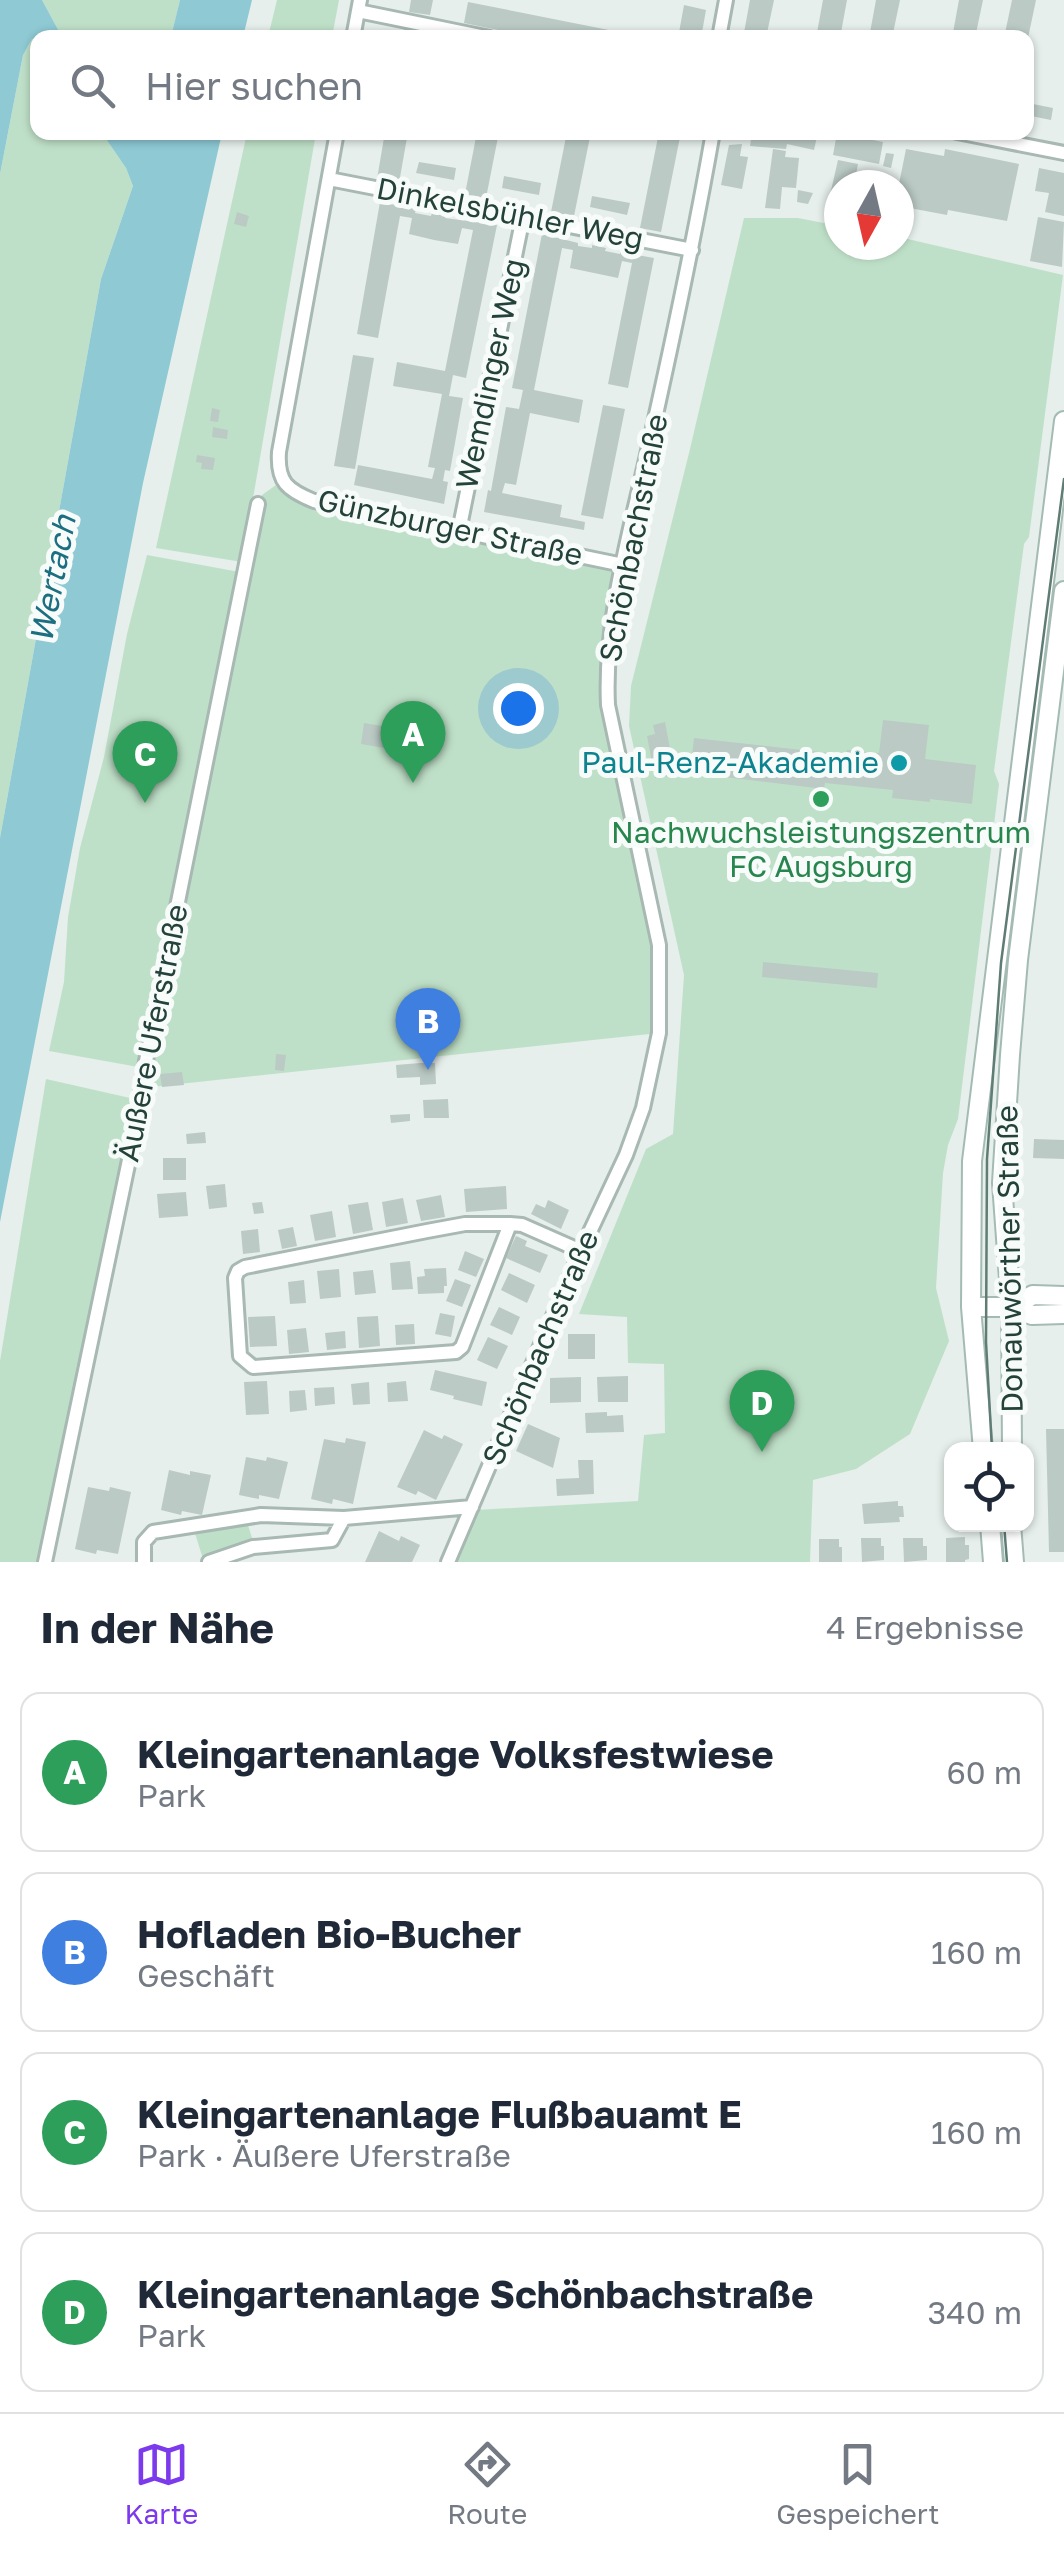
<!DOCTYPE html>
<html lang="de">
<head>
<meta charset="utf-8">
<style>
	:root { --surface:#fff; --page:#f2f2f3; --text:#1f2937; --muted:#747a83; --line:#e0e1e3; --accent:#7c3aed }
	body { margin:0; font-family:"Golos Text",sans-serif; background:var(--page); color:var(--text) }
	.controls { position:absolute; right:30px; bottom:30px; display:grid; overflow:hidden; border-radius:20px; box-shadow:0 2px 8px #0004 }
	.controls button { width:90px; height:90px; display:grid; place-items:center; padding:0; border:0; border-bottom:2px solid var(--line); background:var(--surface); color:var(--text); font:50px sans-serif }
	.compass { position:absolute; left:824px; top:170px; width:90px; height:90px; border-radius:50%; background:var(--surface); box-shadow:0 2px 8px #0004; rotate:188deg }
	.you { position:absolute; left:518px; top:708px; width:35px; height:35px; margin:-25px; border:8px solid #fff; border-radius:50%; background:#1a73e8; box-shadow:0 0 0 15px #1a73e833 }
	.badge { display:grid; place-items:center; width:65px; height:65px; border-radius:50%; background:var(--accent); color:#fff; font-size:32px; font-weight:700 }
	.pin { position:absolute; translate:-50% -82px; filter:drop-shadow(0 2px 5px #0008) }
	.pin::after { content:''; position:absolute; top:52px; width:35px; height:30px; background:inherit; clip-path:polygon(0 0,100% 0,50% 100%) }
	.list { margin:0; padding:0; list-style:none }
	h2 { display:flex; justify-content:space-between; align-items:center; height:130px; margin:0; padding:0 40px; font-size:42px }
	h2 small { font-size:32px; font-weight:400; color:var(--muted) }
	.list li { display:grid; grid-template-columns:65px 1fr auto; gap:30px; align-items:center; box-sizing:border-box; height:160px; margin:0 20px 20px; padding:0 20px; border:2px solid var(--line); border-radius:20px }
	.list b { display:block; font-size:38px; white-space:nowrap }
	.list p { margin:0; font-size:32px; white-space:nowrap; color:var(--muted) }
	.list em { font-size:32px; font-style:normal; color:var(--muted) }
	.icon { flex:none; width:55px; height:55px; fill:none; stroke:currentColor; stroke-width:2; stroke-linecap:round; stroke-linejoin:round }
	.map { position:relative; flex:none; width:1064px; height:1562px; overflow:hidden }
	.search { position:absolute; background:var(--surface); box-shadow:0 2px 8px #0004; left:30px; right:30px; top:30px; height:110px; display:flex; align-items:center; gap:25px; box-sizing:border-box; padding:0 35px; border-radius:20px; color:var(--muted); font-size:38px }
	.sheet { height:850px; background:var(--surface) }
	nav { display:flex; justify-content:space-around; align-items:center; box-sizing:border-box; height:140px; border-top:2px solid var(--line); background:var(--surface); font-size:28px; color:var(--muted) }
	nav a { display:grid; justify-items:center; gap:5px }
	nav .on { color:var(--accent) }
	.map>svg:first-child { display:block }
	.green { fill:#bfe0c8 }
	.water { fill:#8ec9d4 }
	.building { fill:#bbcac4 }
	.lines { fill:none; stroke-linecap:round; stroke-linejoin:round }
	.minor-casing { stroke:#a8b8b2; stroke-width:18 }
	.secondary-casing { stroke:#a4bbb3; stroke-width:22 }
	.minor { stroke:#fff; stroke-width:12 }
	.secondary { stroke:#fff; stroke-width:18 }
	.tram { stroke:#5f7d75; stroke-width:2.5 }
	.culture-dot { fill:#0f9aa8; stroke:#f7fbf9; stroke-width:4 }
	.leisure-dot { fill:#2e9e5b; stroke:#f7fbf9; stroke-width:4 }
	.labels { text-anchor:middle; stroke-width:10; stroke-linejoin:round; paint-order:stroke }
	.street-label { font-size:30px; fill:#24423a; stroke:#f7fbf9 }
	.culture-label { font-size:30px; fill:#0d838f; stroke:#f7fbf9; text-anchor:end }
	.leisure-label { font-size:30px; fill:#27864d; stroke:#f7fbf9 }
	.water-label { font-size:32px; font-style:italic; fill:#1c6f80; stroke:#f7fbf9 }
</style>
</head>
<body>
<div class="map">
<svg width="1064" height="1562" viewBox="0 0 1064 1562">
	<rect width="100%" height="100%" fill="#e6efeb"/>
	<path class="green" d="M42,0h138l-9,38 -109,-1z
		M277,0h62l-7,37h-64z
		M32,39h5l1,93 64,1 24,35 7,18 -32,93 -101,559v-664l23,-119z
		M247,133h69l-74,429 -86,-14z
		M744,218h54l41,8v19h60v-8l164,38 -34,262 -5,7 -30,227 5,13 -41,335 -10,26 -5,28 -7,115 13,53 -39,93 -54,35 -43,11 -3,82h-361l26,-52 163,-9 6,-66 21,-2 -1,-69 -36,-1 -1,-46 -48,-3 67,-165 27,-15 11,-159 -55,-249 2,-40 59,-237z
		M283,480l13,14 327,71 -16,116 52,264v88l-517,55 2,-20 -95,-17 15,-69 4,-65 12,-69 24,-91 23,-123 20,-79 98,18 13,-69 4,-9z
		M46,1079l93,21 -94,462h-45v-201z
		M247,1522l7,22 -51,15 -9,-29z"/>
	<path class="water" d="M0,0h42l20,37 -30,2 -9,16 -23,119z
		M180,0h72l-9,37h-72z
		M102,133h120l-79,350 -143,739v-384l101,-559 32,-93 -7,-18z"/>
	<path class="building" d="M411,0h22l-3,15 -21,-3z
		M750,0h24l-8,38h-23z
		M823,0h24l-7,38h-24z
		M876,0h24l-8,38h-23z
		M959,0h24l-8,38h-23z
		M1012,0h24l-8,38h-24z
		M468,2l171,34v2h-102l-73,-15z
		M684,5l22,5 -5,28h-23z
		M404,29l23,4 -1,5h-23z
		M1028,103l25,5 -2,12 -25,-5z
		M385,132h23l-9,51 -22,-4z
		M477,132h22l-13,66 -21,-4z
		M567,132h24l-17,84 -23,-4z
		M659,132h22l-20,100 -21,-4z
		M752,132h66l-4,18 -27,-6 -1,5 -36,-3z
		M837,133l46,9 -4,22 -46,-9z
		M742,144l-2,12 8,1 -6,32 -21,-4 8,-40z
		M773,149l13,2 -1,6 14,1 -3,30 -14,-1 -2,22 -15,-1z
		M906,149l38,7 1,-7 74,15 -12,57 -59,-11 -1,5 -48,-9v-22z
		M886,153l8,1 -3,14 -8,-2z
		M838,160l20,4 -3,16 14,5h-30v12l-9,-2z
		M419,162l37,6 -2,12 -38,-7z
		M1039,168l25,5v43l-19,-4 4,-19 -14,-2z
		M504,176l37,7 -2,12 -37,-7z
		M798,190l15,3 -5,11 -11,-2z
		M592,196l38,7 -3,12 -37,-8z
		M380,202l36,7 -1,4 16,3 1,-4 14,3 -1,3 52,7 -31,153 -13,-3 -4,21 14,2 -13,73 -5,-1 -2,11 5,1 -4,22 -90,-19 4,-20 74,14 3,-11 -7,-1 14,-73 -49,-8 4,-24 48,9 28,-141 -11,-2 -4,16 -24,-4 -25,-6 3,-16 -12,-2 -22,122 -21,-4z
		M237,212l12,4 -3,11 -12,-3z
		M1038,217l26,5 -2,45 -32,-6z
		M542,234l36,9v3l14,2v-3l14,3 -1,3 15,3v-2l34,6 -26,130 -20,-4 24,-121 -10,-2 -4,17 -48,-10 3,-18 -11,-2 -28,142 49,10 -4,23 -49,-10 -14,72 -11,-2 -3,10 60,12 -2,12 25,5 -1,8 -100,-18 4,-22 3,1 15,-84 13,2 4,-19 -11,-2z
		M353,355l21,3 -19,111 -21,-3z
		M603,405l22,4 -22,110 -22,-4z
		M212,408l8,2 -2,12 -8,-1z
		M213,427l15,3 -1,9 -15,-2z
		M197,455l18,3 -2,12 -12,-1 1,-6 -6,-1z
		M883,720l46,5 -4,34 51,6 -4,39 -42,-5v3l-38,-4 1,-8 -68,-7 -1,6 -134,-16 4,-35 134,15v4l18,2 1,-9 32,3z
		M665,722l10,53 -20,3 -8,-42 8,-2 -2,-9z
		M364,723l54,9 -4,21 -53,-9z
		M763,962l115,11 -1,15 -115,-11z
		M276,1054l10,1 -2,16 -9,-1z
		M420,1063h15l1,21 -16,1v-8l-23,1 -1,-13z
		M182,1072l2,13 -22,2 -2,-13z
		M448,1099l1,19h-25l-1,-18z
		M410,1114v7l-19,2 -1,-8z
		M205,1132l1,11 -19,1 -1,-10z
		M1034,1139l30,1v19l-31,-1z
		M163,1158h23v22h-23z
		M225,1184l2,23 -18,2 -3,-23z
		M506,1186l1,23 -41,3 -2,-23z
		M186,1192l2,24 -29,2 -2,-24z
		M441,1195l4,22 -24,4 -5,-21z
		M403,1198l5,25 -22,4 -4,-25z
		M548,1200l21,10 -8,19 -30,-15 5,-10 9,4z
		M262,1202l2,11 -10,1 -2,-11z
		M368,1202l5,28 -20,4 -5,-29z
		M332,1211l4,26 -21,4 -5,-26z
		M293,1227l4,19 -15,3 -4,-19z
		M258,1229l2,23 -17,2 -2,-23z
		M516,1236l11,5 -2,5 23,9 -8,18 -34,-15z
		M465,1251l19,8 -8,18 -18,-7z
		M410,1261l3,28 -21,1 -2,-27z
		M446,1268l1,18h-3v7l-26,1 -1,-17 8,-1 -1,-7z
		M339,1269l2,28 -21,2 -3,-28z
		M373,1270l3,23 -21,2 -2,-23z
		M509,1273l26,12 -8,18 -26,-13z
		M455,1279l16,6 -9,22 -16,-6z
		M304,1280l2,23 -16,1 -2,-22z
		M499,1307l21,10 -8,18 -22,-10z
		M440,1313l15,3 -4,21 -16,-3z
		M275,1316l2,30 -27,1 -2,-30z
		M378,1316l2,30 -21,2 -2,-31z
		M414,1324l1,20 -19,1 -1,-20z
		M306,1328l3,24 -20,2 -2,-24z
		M345,1331l1,17 -19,2 -2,-17z
		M568,1334h27v25h-27z
		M488,1337l20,9 -11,23 -20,-9z
		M435,1370l52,12 -5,24 -29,-7 1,-3 -24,-6z
		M628,1376v26h-30l-1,-25z
		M581,1377v25l-31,1v-25z
		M267,1381l2,33 -23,1 -2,-33z
		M406,1381l2,20 -20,1 -1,-19z
		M369,1382l1,22 -17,1 -2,-21z
		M334,1387l1,17 -20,2 -1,-18z
		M305,1390l2,20 -17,2 -1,-21z
		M607,1412v4l16,-1 1,17 -38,1 -1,-20z
		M528,1424l32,14 -7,30 -37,-17z
		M1046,1429h18v123h-15z
		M424,1430l18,9 2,-4 19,9 -27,56 -18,-9 -2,4 -19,-8z
		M346,1438l20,4 -13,62 -20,-5 -1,5 -21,-5 13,-60 21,4z
		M246,1457l20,4 1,-4 21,5 -9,37 -20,-4v4l-20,-4z
		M578,1460h15l1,34 -37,2 -1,-17 23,-1z
		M169,1470l21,5v-4l21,4 -9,40 -20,-4 -1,4 -20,-5z
		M88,1487l21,4 1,-4 21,5 -13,62 -21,-4 -1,4 -21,-5z
		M898,1501v5h5l1,11h-5l1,5 -36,2 -2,-20z
		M379,1531l20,10 2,-5 19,9 -8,17h-47z
		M965,1537v8h4v14l-4,1v2h-19v-24z
		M861,1538h20v8h3v14l-22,2z
		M903,1538h20v8h4v14l-23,2z
		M819,1539h20v8h3v15h-23z"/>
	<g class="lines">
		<g class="minor-casing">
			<path id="minor" d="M358,11l132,27
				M353,38l7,-38
				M719,38l7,-38
				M337,132l-58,320c-2,30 8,38 35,49l309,64
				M957,132l107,21
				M329,179l363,71
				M459,531l64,-314
				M510,1224h-45l-38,7 -182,36 -7,4 -3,7 5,78 13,11 203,-15 6,-5 48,-123 12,1 59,26
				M45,1562l89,-426 12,-75 112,-557
				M144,1562v-20l9,-10 108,-17 83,3 128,-11
				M209,1562l44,-15 79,-7 12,-22
				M448,1562l133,-311 45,-96 17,-47 16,-75v-88l-51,-240c-4,-84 21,-169 39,-250 24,-107 47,-214 66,-323"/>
		</g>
		<g class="secondary-casing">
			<path id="secondary" d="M971,1307h40l21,8 32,-1
				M1011,1307l22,-12 31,1
				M983,1450l-12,-143 1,-146 92,-740
				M1012,1450l-1,-143 -9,-124 8,-128 8,-95 46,-369
				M990,1524l3,38
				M1011,1524l3,38"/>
		</g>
		<use href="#minor" class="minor"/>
		<use href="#secondary" class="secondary"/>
		<path class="tram" d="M992,1450l-6,-108 1,-183 14,-196 63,-484
			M1004,1524l3,38"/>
	</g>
	<circle class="culture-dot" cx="899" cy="763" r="10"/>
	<circle class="leisure-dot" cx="821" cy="799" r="10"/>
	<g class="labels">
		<g class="street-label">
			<text transform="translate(510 214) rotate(11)" y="10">Dinkelsbühler Weg</text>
			<text transform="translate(491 374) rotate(-78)" y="10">Wemdinger Weg</text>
			<text transform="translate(450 528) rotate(12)" y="10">Günzburger Straße</text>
			<text transform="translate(634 538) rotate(-79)" y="10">Schönbachstraße</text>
			<text transform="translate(153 1033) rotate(-79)" y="10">Äußere Uferstraße</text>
			<text transform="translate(1010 1259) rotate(-91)" y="10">Donauwörther Straße</text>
			<text transform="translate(541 1348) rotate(-67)" y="10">Schönbachstraße</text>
		</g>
		<g class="culture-label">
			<text x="879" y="773">Paul-Renz-Akademie</text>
		</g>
		<g class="leisure-label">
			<text x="821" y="843">Nachwuchsleistungszentrum<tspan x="821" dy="34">FC Augsburg</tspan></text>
		</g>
		<g class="water-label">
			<text transform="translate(53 579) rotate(-79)" y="11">Wertach</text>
		</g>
	</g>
</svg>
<div class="controls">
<button><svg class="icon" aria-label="locate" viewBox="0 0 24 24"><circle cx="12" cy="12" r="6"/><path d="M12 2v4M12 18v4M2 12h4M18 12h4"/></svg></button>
</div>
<svg class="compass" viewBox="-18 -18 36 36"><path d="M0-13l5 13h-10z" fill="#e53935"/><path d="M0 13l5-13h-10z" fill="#747a83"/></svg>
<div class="you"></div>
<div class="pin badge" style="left:413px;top:783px;background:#2e9e5b">A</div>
<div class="pin badge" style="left:428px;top:1070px;background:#3f7fe0">B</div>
<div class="pin badge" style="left:145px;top:803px;background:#2e9e5b">C</div>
<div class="pin badge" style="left:762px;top:1452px;background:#2e9e5b">D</div>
<div class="search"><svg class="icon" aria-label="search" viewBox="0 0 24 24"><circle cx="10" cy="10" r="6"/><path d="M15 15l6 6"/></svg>Hier suchen</div>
</div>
<section class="sheet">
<h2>In der Nähe<small>4 Ergebnisse</small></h2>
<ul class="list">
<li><span class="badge" style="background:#2e9e5b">A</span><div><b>Kleingartenanlage Volksfestwiese</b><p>Park</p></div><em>60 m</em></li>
<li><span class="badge" style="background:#3f7fe0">B</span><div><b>Hofladen Bio-Bucher</b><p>Geschäft</p></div><em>160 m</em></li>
<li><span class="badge" style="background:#2e9e5b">C</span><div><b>Kleingartenanlage Flußbauamt E</b><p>Park · Äußere Uferstraße</p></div><em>160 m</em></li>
<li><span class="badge" style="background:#2e9e5b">D</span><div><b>Kleingartenanlage Schönbachstraße</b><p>Park</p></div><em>340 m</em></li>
</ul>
</section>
<nav>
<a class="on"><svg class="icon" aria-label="map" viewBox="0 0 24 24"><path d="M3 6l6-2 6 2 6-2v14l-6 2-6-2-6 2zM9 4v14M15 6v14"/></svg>Karte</a>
<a><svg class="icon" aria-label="directions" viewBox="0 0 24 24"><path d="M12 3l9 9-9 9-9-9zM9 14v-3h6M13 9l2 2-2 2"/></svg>Route</a>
<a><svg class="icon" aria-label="saved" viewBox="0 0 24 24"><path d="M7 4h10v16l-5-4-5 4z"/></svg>Gespeichert</a>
</nav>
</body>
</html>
